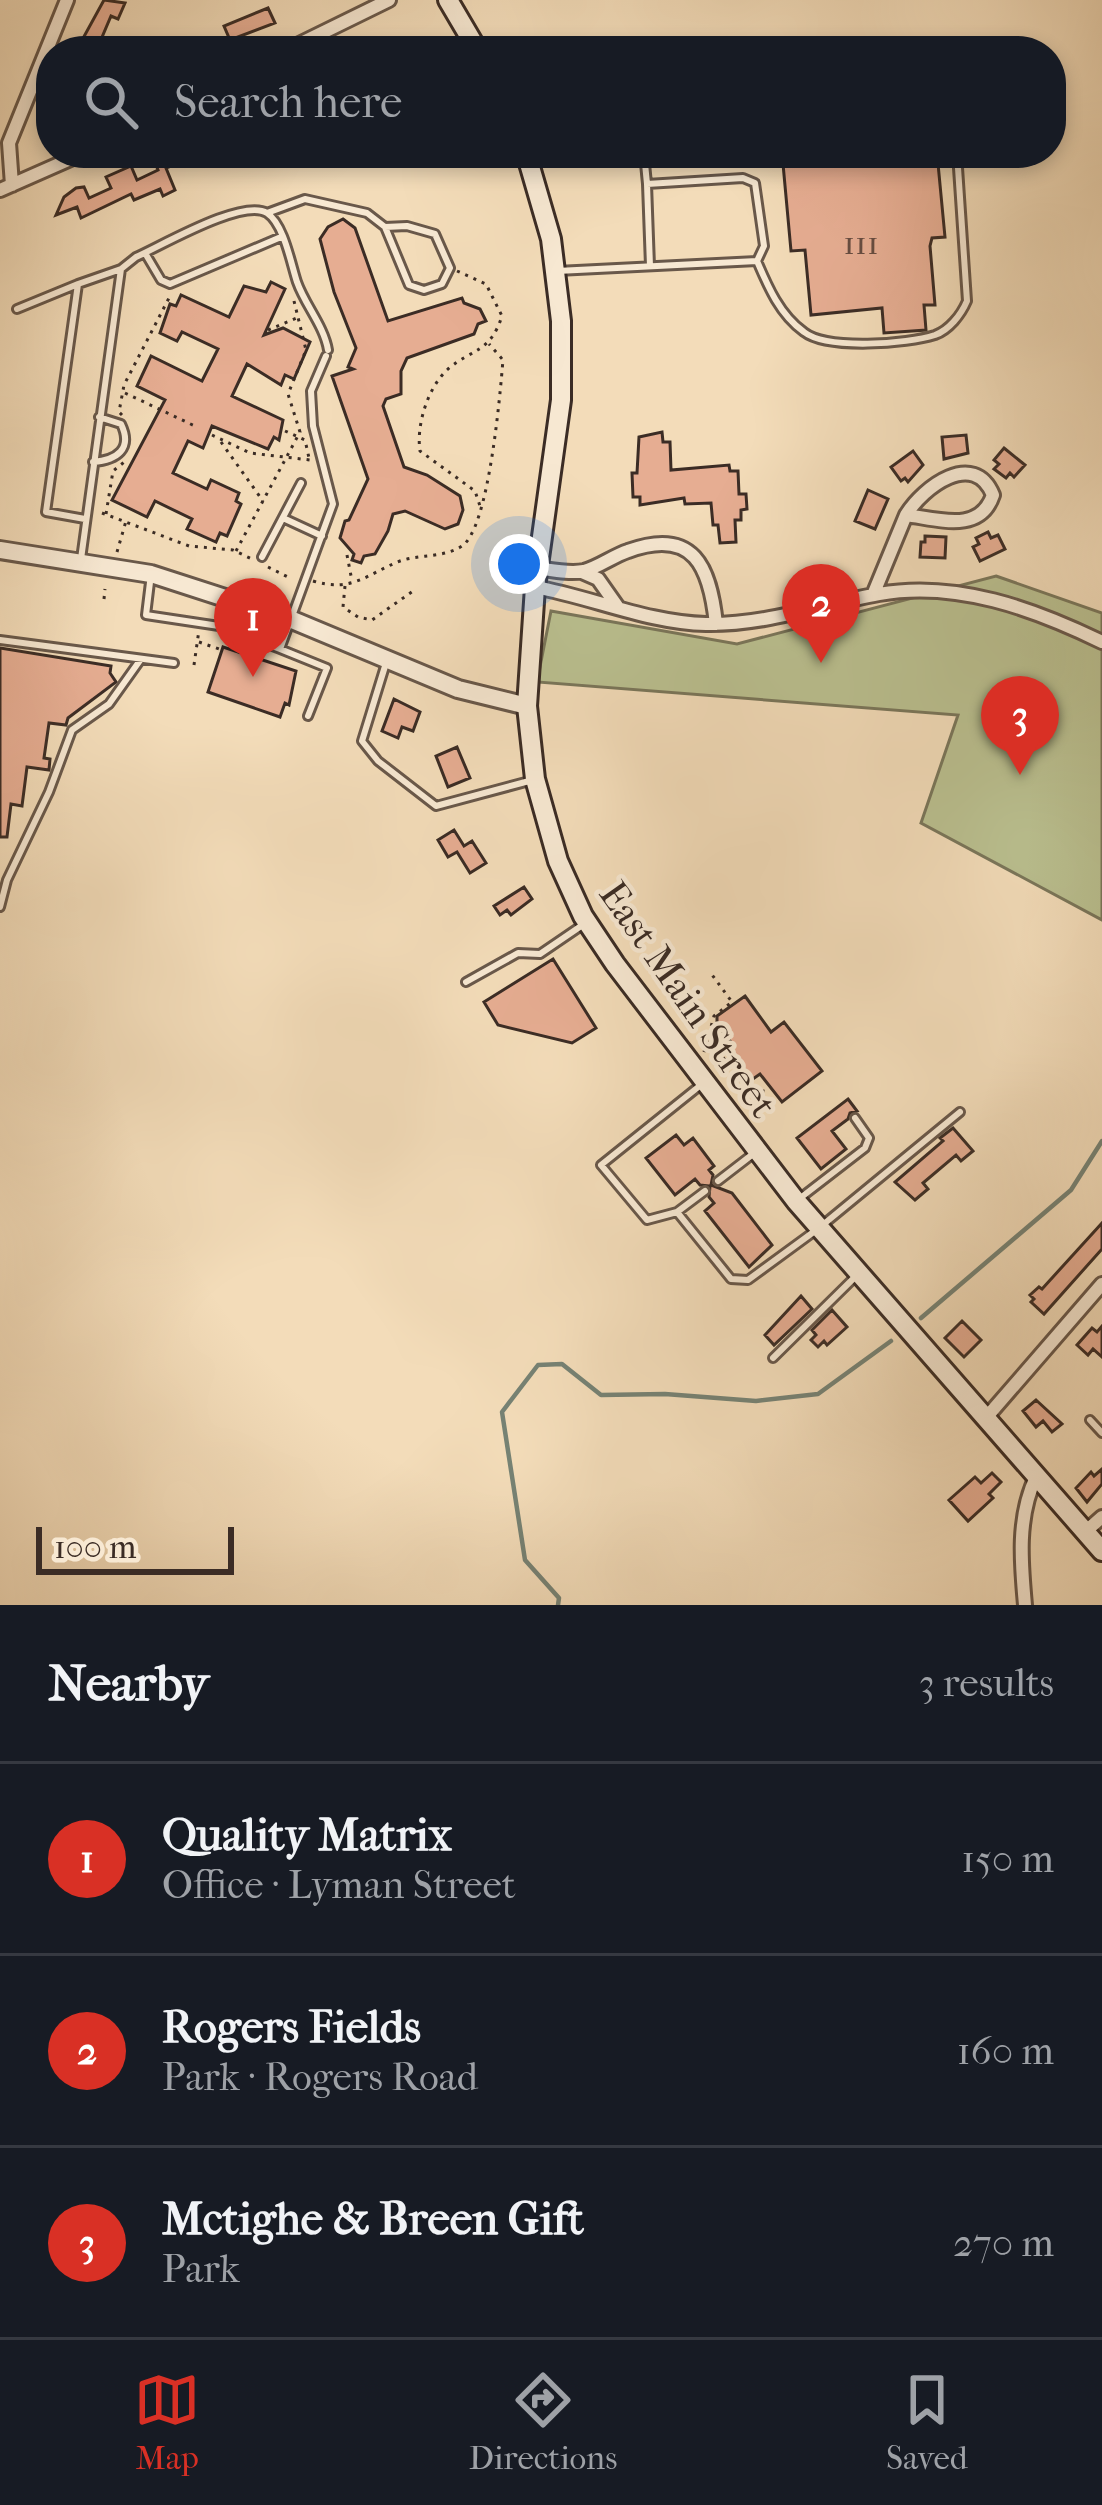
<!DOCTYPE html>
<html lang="en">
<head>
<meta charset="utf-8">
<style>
	:root { --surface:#171b24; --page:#242831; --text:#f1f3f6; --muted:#9ea1a6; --line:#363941; --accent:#d93025 }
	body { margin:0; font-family:"IM FELL French Canon",serif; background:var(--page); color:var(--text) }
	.scale { position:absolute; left:36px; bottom:30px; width:198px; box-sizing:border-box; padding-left:12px; border:6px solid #3b2c25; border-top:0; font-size:33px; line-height:42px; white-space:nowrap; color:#3b2c25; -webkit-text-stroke:9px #f7e8d2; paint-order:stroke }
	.you { position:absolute; left:519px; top:564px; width:42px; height:42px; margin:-30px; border:9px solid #fff; border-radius:50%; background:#1a73e8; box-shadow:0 0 0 18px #1a73e833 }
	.badge { display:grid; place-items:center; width:78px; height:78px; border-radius:50%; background:var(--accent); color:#fff; font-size:39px; font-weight:700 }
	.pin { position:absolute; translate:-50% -99px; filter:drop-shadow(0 3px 6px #0008) }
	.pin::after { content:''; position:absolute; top:63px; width:42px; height:36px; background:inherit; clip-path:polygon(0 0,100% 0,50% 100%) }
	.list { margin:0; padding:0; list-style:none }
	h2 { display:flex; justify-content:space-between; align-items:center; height:156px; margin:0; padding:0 48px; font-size:51px }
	h2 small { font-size:39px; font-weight:400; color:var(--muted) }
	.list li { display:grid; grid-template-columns:78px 1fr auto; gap:36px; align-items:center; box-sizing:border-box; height:192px; padding:0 48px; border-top:3px solid var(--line) }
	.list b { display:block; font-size:45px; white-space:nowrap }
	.list p { margin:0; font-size:39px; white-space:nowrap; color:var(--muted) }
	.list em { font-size:39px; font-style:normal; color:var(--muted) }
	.icon { flex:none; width:66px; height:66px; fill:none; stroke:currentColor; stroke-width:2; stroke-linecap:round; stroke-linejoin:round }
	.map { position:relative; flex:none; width:1102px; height:1605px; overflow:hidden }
	.search { position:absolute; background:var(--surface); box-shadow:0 6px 18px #0003; left:36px; right:36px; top:36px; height:132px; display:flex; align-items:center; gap:30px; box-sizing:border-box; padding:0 42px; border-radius:48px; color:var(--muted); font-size:45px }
	.sheet { height:732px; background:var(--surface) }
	nav { display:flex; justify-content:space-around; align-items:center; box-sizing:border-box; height:168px; border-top:3px solid var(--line); background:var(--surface); font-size:33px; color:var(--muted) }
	nav a { display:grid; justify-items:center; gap:6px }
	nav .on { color:var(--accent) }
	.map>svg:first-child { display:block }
	.green { fill:#bac090; stroke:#7a765a; stroke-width:3 }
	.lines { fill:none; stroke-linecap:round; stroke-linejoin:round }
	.stream { stroke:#768274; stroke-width:4.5 }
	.building { fill:#e6ad92; stroke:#3b2c25; stroke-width:3 }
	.service-casing { stroke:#69584a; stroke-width:12 }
	.minor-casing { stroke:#69584a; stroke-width:18 }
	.tertiary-casing { stroke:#69584a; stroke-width:22 }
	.secondary-casing { stroke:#3b2c25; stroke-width:24 }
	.path { stroke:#3b2c25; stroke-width:3; stroke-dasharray:3 6; stroke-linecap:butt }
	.service { stroke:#f7e8d2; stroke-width:6 }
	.minor { stroke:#f7e8d2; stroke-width:12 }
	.tertiary { stroke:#f7e8d2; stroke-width:16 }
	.secondary { stroke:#f7e8d2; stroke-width:18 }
	.labels { text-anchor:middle; stroke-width:9; stroke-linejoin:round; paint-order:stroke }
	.number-label { font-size:33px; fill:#664c40 }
	.street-label { font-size:39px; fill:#3b2c25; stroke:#f7e8d2 }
</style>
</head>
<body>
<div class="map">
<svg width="1102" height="1605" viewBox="0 0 1102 1605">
	<rect width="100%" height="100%" fill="#f3dcb9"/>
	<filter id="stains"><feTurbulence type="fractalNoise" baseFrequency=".00167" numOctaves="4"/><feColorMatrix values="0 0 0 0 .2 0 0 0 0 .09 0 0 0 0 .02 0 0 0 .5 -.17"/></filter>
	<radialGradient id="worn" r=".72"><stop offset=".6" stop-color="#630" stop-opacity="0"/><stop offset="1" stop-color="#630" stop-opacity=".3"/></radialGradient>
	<path class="green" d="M996,576l106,37v307l-181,-97 37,-108 -421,-33 14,-71 186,33z"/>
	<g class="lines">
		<path class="stream" d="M921,1318l150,-128 31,-49
			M558,1605l1,-7 -34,-38 -23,-148 36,-47 24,-1 39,31 64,-1 91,7 62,-7 73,-53"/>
	</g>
	<path class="building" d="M104,0l21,3 -7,16 -7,-3 -11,26 22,9h-39l3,-7 -5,-2z
		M268,8l7,15 -45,17 -6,-14z
		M161,153h41l-36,15 9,22 -12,6 -3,-7 -26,11 -3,-6 -50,24 -4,-11 -21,8 8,-18 12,-9 8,-1 5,11 22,-10 -5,-11 25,-11 6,14 21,-10 -5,-13z
		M782,153h155l8,84 -13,1 -2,8 5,59h-11l2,25 -42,3 -2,-25 -71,7 -6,-65 -14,1z
		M343,219l12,9 33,93 74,-23 2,5 16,6 6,12 -8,3 -4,10 -67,24 -6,13v23l-15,5 -3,7 21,61 23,8 33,21 3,14 -5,14 -13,5 -40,-18 -12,3 -5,17 -13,23 -11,2 -3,7 -9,-3 2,-6 -14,-16 5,-17 4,-1 19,-41 -36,-103 21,-7 -5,-2 8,-19 -22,-56 -14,-53 8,-12z
		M271,282l14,7 -21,46 19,-7 27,14 -16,37 -9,-4 -4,10 -34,-21 -15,32 51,24 -4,20 -5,-3 -6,12 -56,-23 -9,22 -15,-7 -15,32 34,16 4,-9 28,13 -3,8 5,3 -14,32 -7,-3 -4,9 -29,-13 5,-10 -37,-18 -8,16 -35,-17 53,-100 -28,-14 14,-30 51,25 16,-32 -36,-17 -5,9 -17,-8 10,-29 6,2 5,-11 48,22 15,-31 22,6z
		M662,432l1,10h7l1,28 58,-5 1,6h8l1,23h7l1,15 -6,1v10h-6l1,22 -16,1 -2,-18h-5l-2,-22 -26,1 -1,-6 -44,7v-8h-7l-1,-24h5l2,-36z
		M966,435l2,18 -24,6 -2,-22z
		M1004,448l21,17 -11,12 -4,-4 -4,5 -12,-9 5,-5 -5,-4z
		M913,451l10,14 -15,17 -3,-4 -4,3 -10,-14z
		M868,490l20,9 -13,30 -20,-8z
		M988,532l3,6 7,-3 7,14 -25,12 -7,-14 6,-3 -3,-6z
		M925,536l21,1 -1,21 -25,-1 1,-15h4z
		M223,647l73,24 -7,34 -4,-2 -5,14 -72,-25z
		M0,648l111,18 -1,7 6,9 -48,36 -2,7 -17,-2 -5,35 6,1 -1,11 -22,-3 -5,39 -11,-2 -4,33h-7z
		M394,699l26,13 -7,19 -11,-4 -4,11 -16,-7z
		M457,747l13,31 -22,9 -12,-31z
		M454,830l10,16 8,-5 14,22 -16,10 -13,-21 -9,5 -10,-17z
		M524,887l8,12 -21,16 -4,-5 -7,5 -6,-9z
		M553,959l43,69 -24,15 -74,-18 -14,-23z
		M745,996l26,36 13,-10 38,49 -40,31 -22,-28 -10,7 -27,-35 7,-5 -13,-17v-8z
		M848,1099l9,12 -7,2 -2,6 -16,12 14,18 -25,20 -24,-31z
		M953,1128l20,23 -12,10 -5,-6 -33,28 5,6 -13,11 -20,-18 48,-41 -3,-3z
		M676,1135l8,10 9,-7 21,28 -5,4 4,5 -2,10 21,8 40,52 -23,22 -44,-56 9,-8 -5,-6 1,-11 -10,-1 -5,-6 -20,16 -29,-37z
		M1102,1223v26l-58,65 -13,-12 3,-3 -4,-4 9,-8 3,2z
		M801,1296l11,13 -38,36 -9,-10z
		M832,1310l15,17 -20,18 -3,-4 -6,6 -7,-7 5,-5 -4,-5z
		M962,1321l19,19 -17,17 -19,-19z
		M1102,1326v31l-9,-8 -5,6 -11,-10 15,-17 5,4z
		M1036,1400l26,24 -10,8 -9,-11 -7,6 -13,-16z
		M1102,1469v15l-15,18 -11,-14 15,-16 3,4z
		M992,1473l9,9 -12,12 4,4 -25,23 -19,-21 26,-23 6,6z"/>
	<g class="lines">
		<g class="service-casing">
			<path id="service" d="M644,153l3,31
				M267,213l38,-14 62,14 18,14 24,58 15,5 18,-6 8,-16 -15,-34 -28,-8 -22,1
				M145,253l16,27 9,4 111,-47
				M650,266l-3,-82 96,-6 12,5 9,63 -7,15c11,26 23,54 47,71 23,18 103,12 131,3 14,-5 26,-20 32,-34l-10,-148
				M121,269l15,-12c27,-12 107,-59 131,-44 17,11 24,51 30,69 8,23 27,44 31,68
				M557,271l200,-10
				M17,309l61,-25
				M93,462c24,-2 40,-13 28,-38l-22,-7
				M283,518l39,18
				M262,557l39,-74
				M81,559l40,-290 -43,15 -32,228 39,7
				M151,574l-5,41 73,11 61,23 53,-145 -20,-78 -2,-35 15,-35
				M0,640l174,23
				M280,649l47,19 -19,48
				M386,663l-24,78 16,20 58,45 97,-26
				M0,907l7,-27 42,-88 23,-62 37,-26 32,-45
				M466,982l52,-29 22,1 44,-30
				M702,1084l-101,81 46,55 30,-8 28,-21
				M718,1181l35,-27
				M799,1199l66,-51 4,-10 -14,-20
				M677,1212l54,67 17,1 71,-52 141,-116
				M773,1358l83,-82
				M1090,1420l12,13"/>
		</g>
		<g class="minor-casing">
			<path id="minor" d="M285,51l104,-51
				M12,185l-3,-42 58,-143
				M0,190l84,-37
				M537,568c15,2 32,6 47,3 15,-4 29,-15 44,-20 66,-24 82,16 88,73
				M582,572l16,7 19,27
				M535,587c56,10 114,36 171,37 60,1 116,-20 173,-30 77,-14 155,15 223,48
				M873,595l33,-80c32,4 74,19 87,-20 -19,-46 -70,-8 -87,20
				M985,1419l117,-135
				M1085,1532l17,-15
				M1025,1605c-4,-43 -8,-88 11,-128"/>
		</g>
		<g class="tertiary-casing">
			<path id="tertiary" d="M0,550l151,24 139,45 168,70 69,17"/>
		</g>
		<g class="secondary-casing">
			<path id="secondary" d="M448,0l30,51
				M526,153l25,86 10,82v79l-26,187 -8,119 8,73 23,82 25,55 32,48 181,237 306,350"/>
		</g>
		<path class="path" d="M457,271l29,13 16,32c-12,37 -29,32 -54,53 -20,18 -32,56 -28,82l55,40 5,15
			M268,330l31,-13
			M125,393l72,34
			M122,415l-3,-3 5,-27 46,-89
			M285,431l20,9 4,18
			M212,435l38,18 60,7
			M221,442l42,59
			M102,513l87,33 44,4 21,10
			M106,514l7,-43 15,-12
			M236,551l64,-119 -12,-38 18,-44 -12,-49
			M117,552l9,-31
			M347,555l5,26
			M268,567l22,11
			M313,581c39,12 54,-7 87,-20 20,-7 44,-3 62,-15 27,-18 38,-151 41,-186l-14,-16
			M345,586l-2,21 15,10 14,3 41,-29
			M104,599l1,-10
			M199,642l20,7
			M194,665l5,-35
			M714,1031l6,1 -3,14
			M710,1046l6,2 30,40 23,4
			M704,1052l10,-36 18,-14 -22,-30"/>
		<use href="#service" class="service"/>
		<use href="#minor" class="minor"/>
		<use href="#tertiary" class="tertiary"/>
		<use href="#secondary" class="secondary"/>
	</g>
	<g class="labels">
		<g class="number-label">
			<text x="861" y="254">111</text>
		</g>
		<g class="street-label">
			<text transform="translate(689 999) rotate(55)" y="14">East Main Street</text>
		</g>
	</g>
	<rect width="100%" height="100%" filter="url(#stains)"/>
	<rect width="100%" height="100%" fill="url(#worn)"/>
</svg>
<div class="scale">100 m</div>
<div class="you"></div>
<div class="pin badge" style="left:253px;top:677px">1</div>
<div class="pin badge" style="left:821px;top:663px">2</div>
<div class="pin badge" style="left:1020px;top:775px">3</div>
<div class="search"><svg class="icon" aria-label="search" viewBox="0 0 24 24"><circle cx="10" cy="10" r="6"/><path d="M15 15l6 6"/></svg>Search here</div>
</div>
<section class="sheet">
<h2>Nearby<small>3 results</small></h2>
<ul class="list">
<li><span class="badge">1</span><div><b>Quality Matrix</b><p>Office · Lyman Street</p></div><em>150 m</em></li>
<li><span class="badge">2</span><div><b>Rogers Fields</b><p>Park · Rogers Road</p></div><em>160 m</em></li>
<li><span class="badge">3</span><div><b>Mctighe &amp; Breen Gift</b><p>Park</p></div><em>270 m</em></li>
</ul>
</section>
<nav>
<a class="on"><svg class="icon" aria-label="map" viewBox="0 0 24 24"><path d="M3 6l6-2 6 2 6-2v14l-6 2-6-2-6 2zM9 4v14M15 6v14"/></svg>Map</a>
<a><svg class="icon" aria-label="directions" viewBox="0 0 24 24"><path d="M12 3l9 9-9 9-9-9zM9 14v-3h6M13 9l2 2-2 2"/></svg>Directions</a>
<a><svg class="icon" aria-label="saved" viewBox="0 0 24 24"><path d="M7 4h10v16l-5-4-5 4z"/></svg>Saved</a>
</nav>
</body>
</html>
